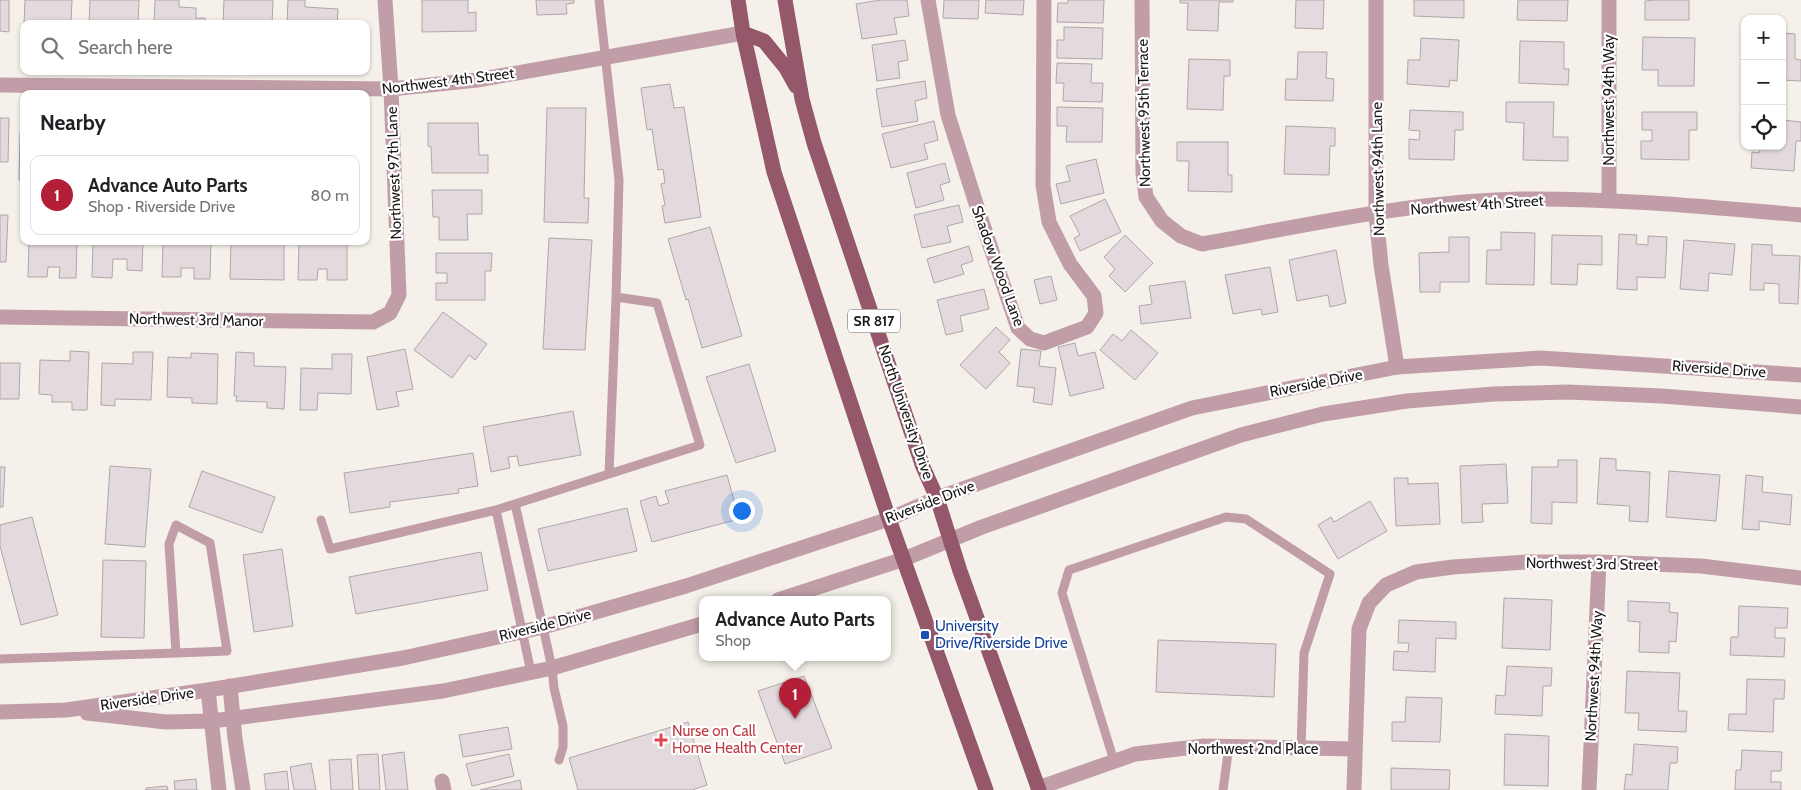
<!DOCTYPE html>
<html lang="en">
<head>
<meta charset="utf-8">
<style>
	:root { --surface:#fff; --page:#f6f6f6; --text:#202124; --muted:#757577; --line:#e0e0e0; --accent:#b21f36 }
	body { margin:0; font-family:Cabin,sans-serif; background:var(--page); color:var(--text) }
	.controls { position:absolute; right:15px; top:15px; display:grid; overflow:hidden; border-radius:10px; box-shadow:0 1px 4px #0004 }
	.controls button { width:45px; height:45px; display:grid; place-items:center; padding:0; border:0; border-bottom:1px solid var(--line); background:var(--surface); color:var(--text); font:25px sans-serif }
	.you { position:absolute; left:741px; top:510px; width:18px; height:18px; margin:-12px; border:4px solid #fff; border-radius:50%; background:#1a73e8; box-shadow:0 0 0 8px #1a73e833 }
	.badge { display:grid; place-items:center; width:32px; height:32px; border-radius:50%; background:var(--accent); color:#fff; font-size:16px; font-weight:700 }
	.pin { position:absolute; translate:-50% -41px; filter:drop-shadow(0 1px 2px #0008) }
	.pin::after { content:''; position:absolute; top:26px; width:18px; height:15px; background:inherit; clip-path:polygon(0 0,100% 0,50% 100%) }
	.popup { position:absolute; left:699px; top:596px; width:192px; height:65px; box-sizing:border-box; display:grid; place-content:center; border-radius:10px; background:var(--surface); filter:drop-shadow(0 1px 4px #0005); font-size:16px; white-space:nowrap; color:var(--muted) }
	.popup b { font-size:19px; color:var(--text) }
	.popup::after { content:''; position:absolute; left:50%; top:100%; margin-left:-10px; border:10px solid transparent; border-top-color:var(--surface) }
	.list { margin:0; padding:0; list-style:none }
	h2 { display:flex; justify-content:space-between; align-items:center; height:65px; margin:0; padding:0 20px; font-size:21px }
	h2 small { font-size:16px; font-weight:400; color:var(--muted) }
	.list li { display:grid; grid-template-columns:32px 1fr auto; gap:15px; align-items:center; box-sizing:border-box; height:80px; margin:0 10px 10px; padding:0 10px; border:1px solid var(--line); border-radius:10px }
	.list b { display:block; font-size:19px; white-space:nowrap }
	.list p { margin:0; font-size:16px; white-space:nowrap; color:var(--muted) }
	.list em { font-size:16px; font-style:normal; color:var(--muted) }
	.icon { flex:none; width:28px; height:28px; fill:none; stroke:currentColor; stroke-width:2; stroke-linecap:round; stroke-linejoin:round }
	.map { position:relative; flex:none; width:1801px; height:790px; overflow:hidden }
	.search { position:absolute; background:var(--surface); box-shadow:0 1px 4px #0004; left:20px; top:20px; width:350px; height:55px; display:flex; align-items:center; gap:12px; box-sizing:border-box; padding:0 18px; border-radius:10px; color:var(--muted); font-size:19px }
	.panel { position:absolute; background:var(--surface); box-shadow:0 1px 4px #0004; left:20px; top:90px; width:350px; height:155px; border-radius:10px }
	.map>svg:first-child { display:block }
	.building { fill:#e3dadd; stroke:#afa6aa }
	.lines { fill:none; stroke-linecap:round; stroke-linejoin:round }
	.service { stroke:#c19ea7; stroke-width:9 }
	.minor { stroke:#c19ea7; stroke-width:15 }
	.tertiary { stroke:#c19ea7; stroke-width:15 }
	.primary { stroke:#94586a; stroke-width:15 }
	.transit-dot { fill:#1a4fb4; stroke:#fff; stroke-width:2 }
	.health-dot { fill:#e0444e; stroke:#fff; stroke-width:2 }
	.labels { text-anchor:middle; stroke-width:4.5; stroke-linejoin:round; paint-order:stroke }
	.shield { fill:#fff; stroke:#5f5e5d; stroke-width:1 }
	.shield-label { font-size:14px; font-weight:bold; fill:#1b1917 }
	.street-label { font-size:15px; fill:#1b1917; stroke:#fff }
	.transit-label { font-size:15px; fill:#164399; stroke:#fff; text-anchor:start }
	.health-label { font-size:15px; fill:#be3a42; stroke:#fff; text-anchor:start }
</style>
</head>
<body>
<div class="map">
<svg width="1801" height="790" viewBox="0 0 1801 790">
	<rect width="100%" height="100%" fill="#f5f1ea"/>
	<path class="building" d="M0,0h9v32l-9,-1z
		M25,0h47l-1,24h-47z
		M90,0h49l-1,24h-49z
		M155,0h24v7l17,1v10h9v6h-51z
		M224,0h49l-1,24h-49z
		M288,0h17v7l33,2 -1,15h-50z
		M422,0h46v13l8,-1v19l-54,1z
		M536,0h38v3l-8,1 1,10 -30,1z
		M881,0h26l2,16 -15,2 3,16 -35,5 -6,-35z
		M944,0h35l-1,19 -35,-1z
		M986,0h38l-1,15 -38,-2z
		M1068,0h36l-1,23 -46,-1 1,-19h10z
		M1180,0h53v2h-14l-1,29 -31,-1 1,-27h-8z
		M1296,0h28l-1,29 -28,-1z
		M1414,0h50v18l-50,-2z
		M1518,0h50l-1,21 -50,-1z
		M1655,0h34v20h-44v-19z
		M1064,27l39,1 -1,31 -45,-1v-18h7z
		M1782,33l13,1v25l6,1v21l-19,-1z
		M1643,37l52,1 -1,48h-36v-16h-16z
		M1421,38l38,2 -2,41 -7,-1 -1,7 -42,-3 1,-24h12z
		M905,40l3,20 -10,2 2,16 -23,3 -5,-36z
		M1520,41l44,1v27h5l-1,16 -49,-2z
		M1298,52h29l-1,26 8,1 -1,22 -48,-1 1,-21h11z
		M1189,59l41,1v16h-6l-1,34 -36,-1z
		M1057,63l35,1 -1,19h12l-1,19 -39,-1 1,-18h-8z
		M925,81l2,17 -12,3 3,20 -36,6 -6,-38z
		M670,84l4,24 10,-1 17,110 -36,6 -3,-17 3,-1 -4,-21 4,-1 -2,-14 -5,1 -6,-41 -5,1 -6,-42z
		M1506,102h48l-1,35h15v24l-45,-1 1,-37 -18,-1z
		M1057,107l46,1 -1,34h-36l1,-16h-10z
		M547,108h39l-2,90h5l-1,25 -44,-1z
		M1410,110l53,2v18h-8l-1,30 -45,-1v-20l10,1 1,-9 -11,-1z
		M1642,112h55v18h-8v30l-48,-1v-18h11v-11h-10z
		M0,118h9l-1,44h-8z
		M1782,120l19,2v19h-5l-2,30 -43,-3 1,-16 7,1 1,-7h22z
		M934,121l4,19 -14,4 4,15 -37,9 -9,-34z
		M428,123h50l1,32h9v18h-56l-1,-26 -3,-1z
		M1286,126l49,2v18h-5l-1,29 -45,-1z
		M20,132l4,1v47h-5z
		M1177,142h51v33h4v17l-44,-1 1,-30h-12z
		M1096,159l8,34 -43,11 -5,-20 14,-3 -4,-15z
		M945,163l5,19 -10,3 4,15 -28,8 -9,-35z
		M432,190h50v24h-15l1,26h-29v-23h-6z
		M1105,199l16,33 -41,19 -6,-13 6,-3 -10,-19z
		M959,205l4,17 -16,4 4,16 -29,6 -8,-33z
		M0,215h8l-2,47h-6z
		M710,227l32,109 -40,12 -14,-49 -2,1 -18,-61z
		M1501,232l34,1 -1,52 -48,-1 1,-34h14z
		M1619,234l18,1 -1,9 12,1v-9l19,1 -2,41 -28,-1v13l-20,-1z
		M1125,235l28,28 -28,29 -16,-16 6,-7 -11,-12z
		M1552,235l50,1v29l-24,-1 -1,21 -26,-1z
		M1449,237h20v45h-29v10h-20l-1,-39 30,-1z
		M549,238l43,2 -7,110 -42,-1z
		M1684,240l51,4 -3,31 -23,-2 -1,18 -28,-2z
		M29,241h48l-1,37h-17l1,-11h-12l-1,10h-19z
		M93,241h50l-1,30 -15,-1v-11h-14l-1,19 -20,-1z
		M163,241h48l-1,38h-16v-11h-13v9h-19z
		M231,241h53v39l-54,-1z
		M299,241h48v39h-20v-11h-9l-1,11h-19z
		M1752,244l20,1v10l28,1 -2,48 -19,-1v-19l-15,-1v7h-14z
		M969,246l4,15 -12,4 3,9 -30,9 -7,-24z
		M1336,250l10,53 -16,4 -2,-12 -31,6 -8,-41z
		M436,253h56l-1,18h-6v29h-49v-17h11v-10h-11z
		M1270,267l8,45 -16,3 -1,-6 -28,5 -8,-39z
		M1051,276l6,24 -17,4 -6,-24z
		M1185,281l6,37 -50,6 -2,-18 13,-2 -3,-18z
		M984,289l5,20 -29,7 3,15 -17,4 -9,-35z
		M443,312l44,32 -12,16 -6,-5 -17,23 -38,-28z
		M996,327l14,13 -11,12 11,11 -24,26 -26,-24z
		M1131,330l27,23 -23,27 -35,-30 13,-16 9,7z
		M1075,343l3,13 17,-4 9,36 -34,8 -12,-49z
		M405,349l8,40 -17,3 3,14 -22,4 -10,-53z
		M1021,349l20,2 -2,15 17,2 -4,37 -19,-3 2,-14 -18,-2z
		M70,351l19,1 -2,58h-15v-8h-20v-7l-13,-1 1,-34 30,1z
		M133,352h20l-2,48 -36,-1v7l-14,-1 1,-42 31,1z
		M236,352l18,1v13l32,1 -2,42 -17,-1v-6l-31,-1 1,-5h-3z
		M191,353l27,1 -1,50 -25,-1v-5l-25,-1 1,-40 23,1z
		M332,354h20l-1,40 -33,-1 -1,17h-17l1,-42 31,1z
		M0,363h20l-1,36h-19z
		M749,364l27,87 -40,12 -30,-86z
		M573,411l8,44 -62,11 -2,-10 -9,1 2,11 -19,4 -8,-45z
		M473,453l5,33 -20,3 1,4 -69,9v5l-40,6 -6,-40z
		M1600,458l16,1v11l34,2 -2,50 -19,-1 1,-15 -33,-2z
		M1558,460h19v43l-25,-1v22l-21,-1 1,-56h26z
		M1506,464l2,39 -26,1 1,18 -21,1 -2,-57z
		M110,466l41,3 -6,78 -40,-3z
		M0,467h5l-2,40h-3z
		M202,471l73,26 -13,36 -73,-26z
		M1669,471l51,4 -4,46 -50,-4z
		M727,475l12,44 -87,23 -12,-41 16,-5 3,10 10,-3 -4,-12z
		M1746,475l17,2 -1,15 30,3 -2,30 -31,-4v9l-17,-1z
		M1394,478h14v6l30,-1 2,41 -44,2z
		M1370,501l17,30 -49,28 -20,-34 13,-8 3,5z
		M627,508l10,43 -89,20 -10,-42z
		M32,517l26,98 -37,10 -21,-79v-21z
		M282,549l11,77 -39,6 -11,-77z
		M481,552l7,38 -132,24 -7,-37z
		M103,560l43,1 -2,77 -43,-1z
		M1504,598l48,2 -2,50 -48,-2z
		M1628,601l42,2 -1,9 9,1 -2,29 -7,-1v12l-30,-1 1,-30 -12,-1z
		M1739,606l49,2 -1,20h-12v10h10l-1,19 -54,-2 1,-18h7z
		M1399,620l57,2v17l-20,-1 -1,34 -42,-2 1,-19 14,1 1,-9h-11z
		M1158,640l118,4 -2,53 -118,-5z
		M1507,666l45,2 -1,18h-8l-1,30 -47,-2 1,-19 9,1z
		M1627,671l53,2 -2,38h9l-1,21 -48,-2 1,-17h-14z
		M804,676l28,72 -47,16 -27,-73z
		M1747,679l38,1 -1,19h-10l-1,33 -45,-2 1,-16h17z
		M1406,697l36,1 -2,44 -48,-1v-19h13z
		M688,722l19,63 -15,5h-114l-9,-32z
		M508,727l4,22 -49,8 -4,-22z
		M1505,734l44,2 -1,50 -44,-1z
		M1634,744l44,3 -1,16h-7l-2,27h-44l2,-16 6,1z
		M1742,750l40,2 -1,19h-10v11h10v8h-46l1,-20h5z
		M404,752l4,38h-22l-4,-35z
		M378,754l2,36h-21l-2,-35z
		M509,754l5,22 -42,10 -6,-22z
		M351,759l2,31h-22l-2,-30z
		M311,763l5,27h-22l-4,-23z
		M1391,768l59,2 -1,20h-58z
		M287,771l2,19h-23l-2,-16z
		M196,779l1,11h-22l-1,-9z
		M520,780l2,10h-42z
		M167,786l1,4h-22v-2z"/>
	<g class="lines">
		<path class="service" d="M609,474l7,-177
			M515,504l28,123 9,41 2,20 9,38v21l-4,13
			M496,510l35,162
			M321,520l9,29 166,-39 204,-65 -43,-142 -41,-6 3,-117 -20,-180
			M0,659l176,-6 -7,-109 7,-19 34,18 17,108 -51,2
			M1114,761l-52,-168 7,-23 157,-53 20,2 84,55 -26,79 -3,96
			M1223,790l6,-44"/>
		<path class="minor" d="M928,0l20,115 30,95 40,118 12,11 14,4 43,-16 9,-14 -2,-17 -24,-32 -21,-42 -6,-37 1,-185
			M1142,0l1,173 3,24 16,24 19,15 21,8c105,-19 212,-43 319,-45 94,-1 187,8 280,16
			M1376,0v214l5,51 16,102
			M0,85l391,4 86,-9 266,-47
			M1609,200v-200
			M0,317l373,5 17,-9 9,-18 -8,-206 -6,-89
			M230,686l5,53 8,51
			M208,690l11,100
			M442,781l2,9
			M1038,788l97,-34 69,-8 150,3
			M1354,790l5,-161 10,-26 17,-18 30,-13 37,-5 74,-5h72l102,4 100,12
			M1589,790l10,-228"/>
		<path class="tertiary" d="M778,600l126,-41 78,-32 259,-92 82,-21 84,-13 87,-7 73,-2 95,4 139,11
			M0,712l66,-2 142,-20 195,-32 140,-31 143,-41 203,-67 48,-21 255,-90 205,-41 144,-9 260,17
			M87,713l79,9 46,-1 231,-30 109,-23 150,-44"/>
		<path class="primary" d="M738,0l5,33 31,139 115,347 97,271
			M785,0l17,99 12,44 109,324 14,31 23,73 79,219
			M743,33l21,8 22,27 10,18"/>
	</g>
	<rect class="transit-dot" x="920" y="630" width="10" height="10" rx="2.5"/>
	<path class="health-dot" d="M658.5 732.5h5v5h5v5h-5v5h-5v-5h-5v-5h5z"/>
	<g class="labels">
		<rect class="shield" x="848" y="309.5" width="52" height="23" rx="4"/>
		<g class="shield-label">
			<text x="874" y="326">SR 817</text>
		</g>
		<g class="street-label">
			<text transform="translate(448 81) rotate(-7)" y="5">Northwest 4th Street</text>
			<text transform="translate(1609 100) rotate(-90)" y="5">Northwest 94th Way</text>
			<text transform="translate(1144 113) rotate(-91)" y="5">Northwest 95th Terrace</text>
			<text transform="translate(1378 169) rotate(-91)" y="5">Northwest 94th Lane</text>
			<text transform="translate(394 173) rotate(-92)" y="5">Northwest 97th Lane</text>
			<text transform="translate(1477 205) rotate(-4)" y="5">Northwest 4th Street</text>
			<text transform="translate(998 266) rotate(70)" y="5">Shadow Wood Lane</text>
			<text transform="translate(196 320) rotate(1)" y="5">Northwest 3rd Manor</text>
			<text transform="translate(1719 369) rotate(4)" y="5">Riverside Drive</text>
			<text transform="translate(1316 383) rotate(-11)" y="5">Riverside Drive</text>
			<text transform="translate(906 412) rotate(71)" y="5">North University Drive</text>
			<text transform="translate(930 502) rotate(-21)" y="5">Riverside Drive</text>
			<text transform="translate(1592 564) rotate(1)" y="5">Northwest 3rd Street</text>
			<text transform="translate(545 625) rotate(-14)" y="5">Riverside Drive</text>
			<text transform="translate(1594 676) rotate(-87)" y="5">Northwest 94th Way</text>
			<text transform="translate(147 699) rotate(-8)" y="5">Riverside Drive</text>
			<text x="1253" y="754">Northwest 2nd Place</text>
		</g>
		<g class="transit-label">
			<text x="935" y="631">University<tspan x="935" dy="17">Drive/Riverside Drive</tspan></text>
		</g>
		<g class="health-label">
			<text x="672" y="736">Nurse on Call<tspan x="672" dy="17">Home Health Center</tspan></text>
		</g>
	</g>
</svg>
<div class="controls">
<button>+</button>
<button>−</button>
<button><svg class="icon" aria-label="locate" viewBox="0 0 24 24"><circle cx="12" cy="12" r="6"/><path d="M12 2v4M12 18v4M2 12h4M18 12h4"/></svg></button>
</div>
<div class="you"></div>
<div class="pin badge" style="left:795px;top:719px">1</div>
<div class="popup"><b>Advance Auto Parts</b>Shop</div>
<div class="search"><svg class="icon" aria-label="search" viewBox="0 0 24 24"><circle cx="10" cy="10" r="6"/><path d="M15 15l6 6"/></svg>Search here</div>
<section class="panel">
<h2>Nearby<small></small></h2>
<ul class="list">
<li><span class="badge">1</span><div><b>Advance Auto Parts</b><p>Shop · Riverside Drive</p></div><em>80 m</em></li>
</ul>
</section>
</div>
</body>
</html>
